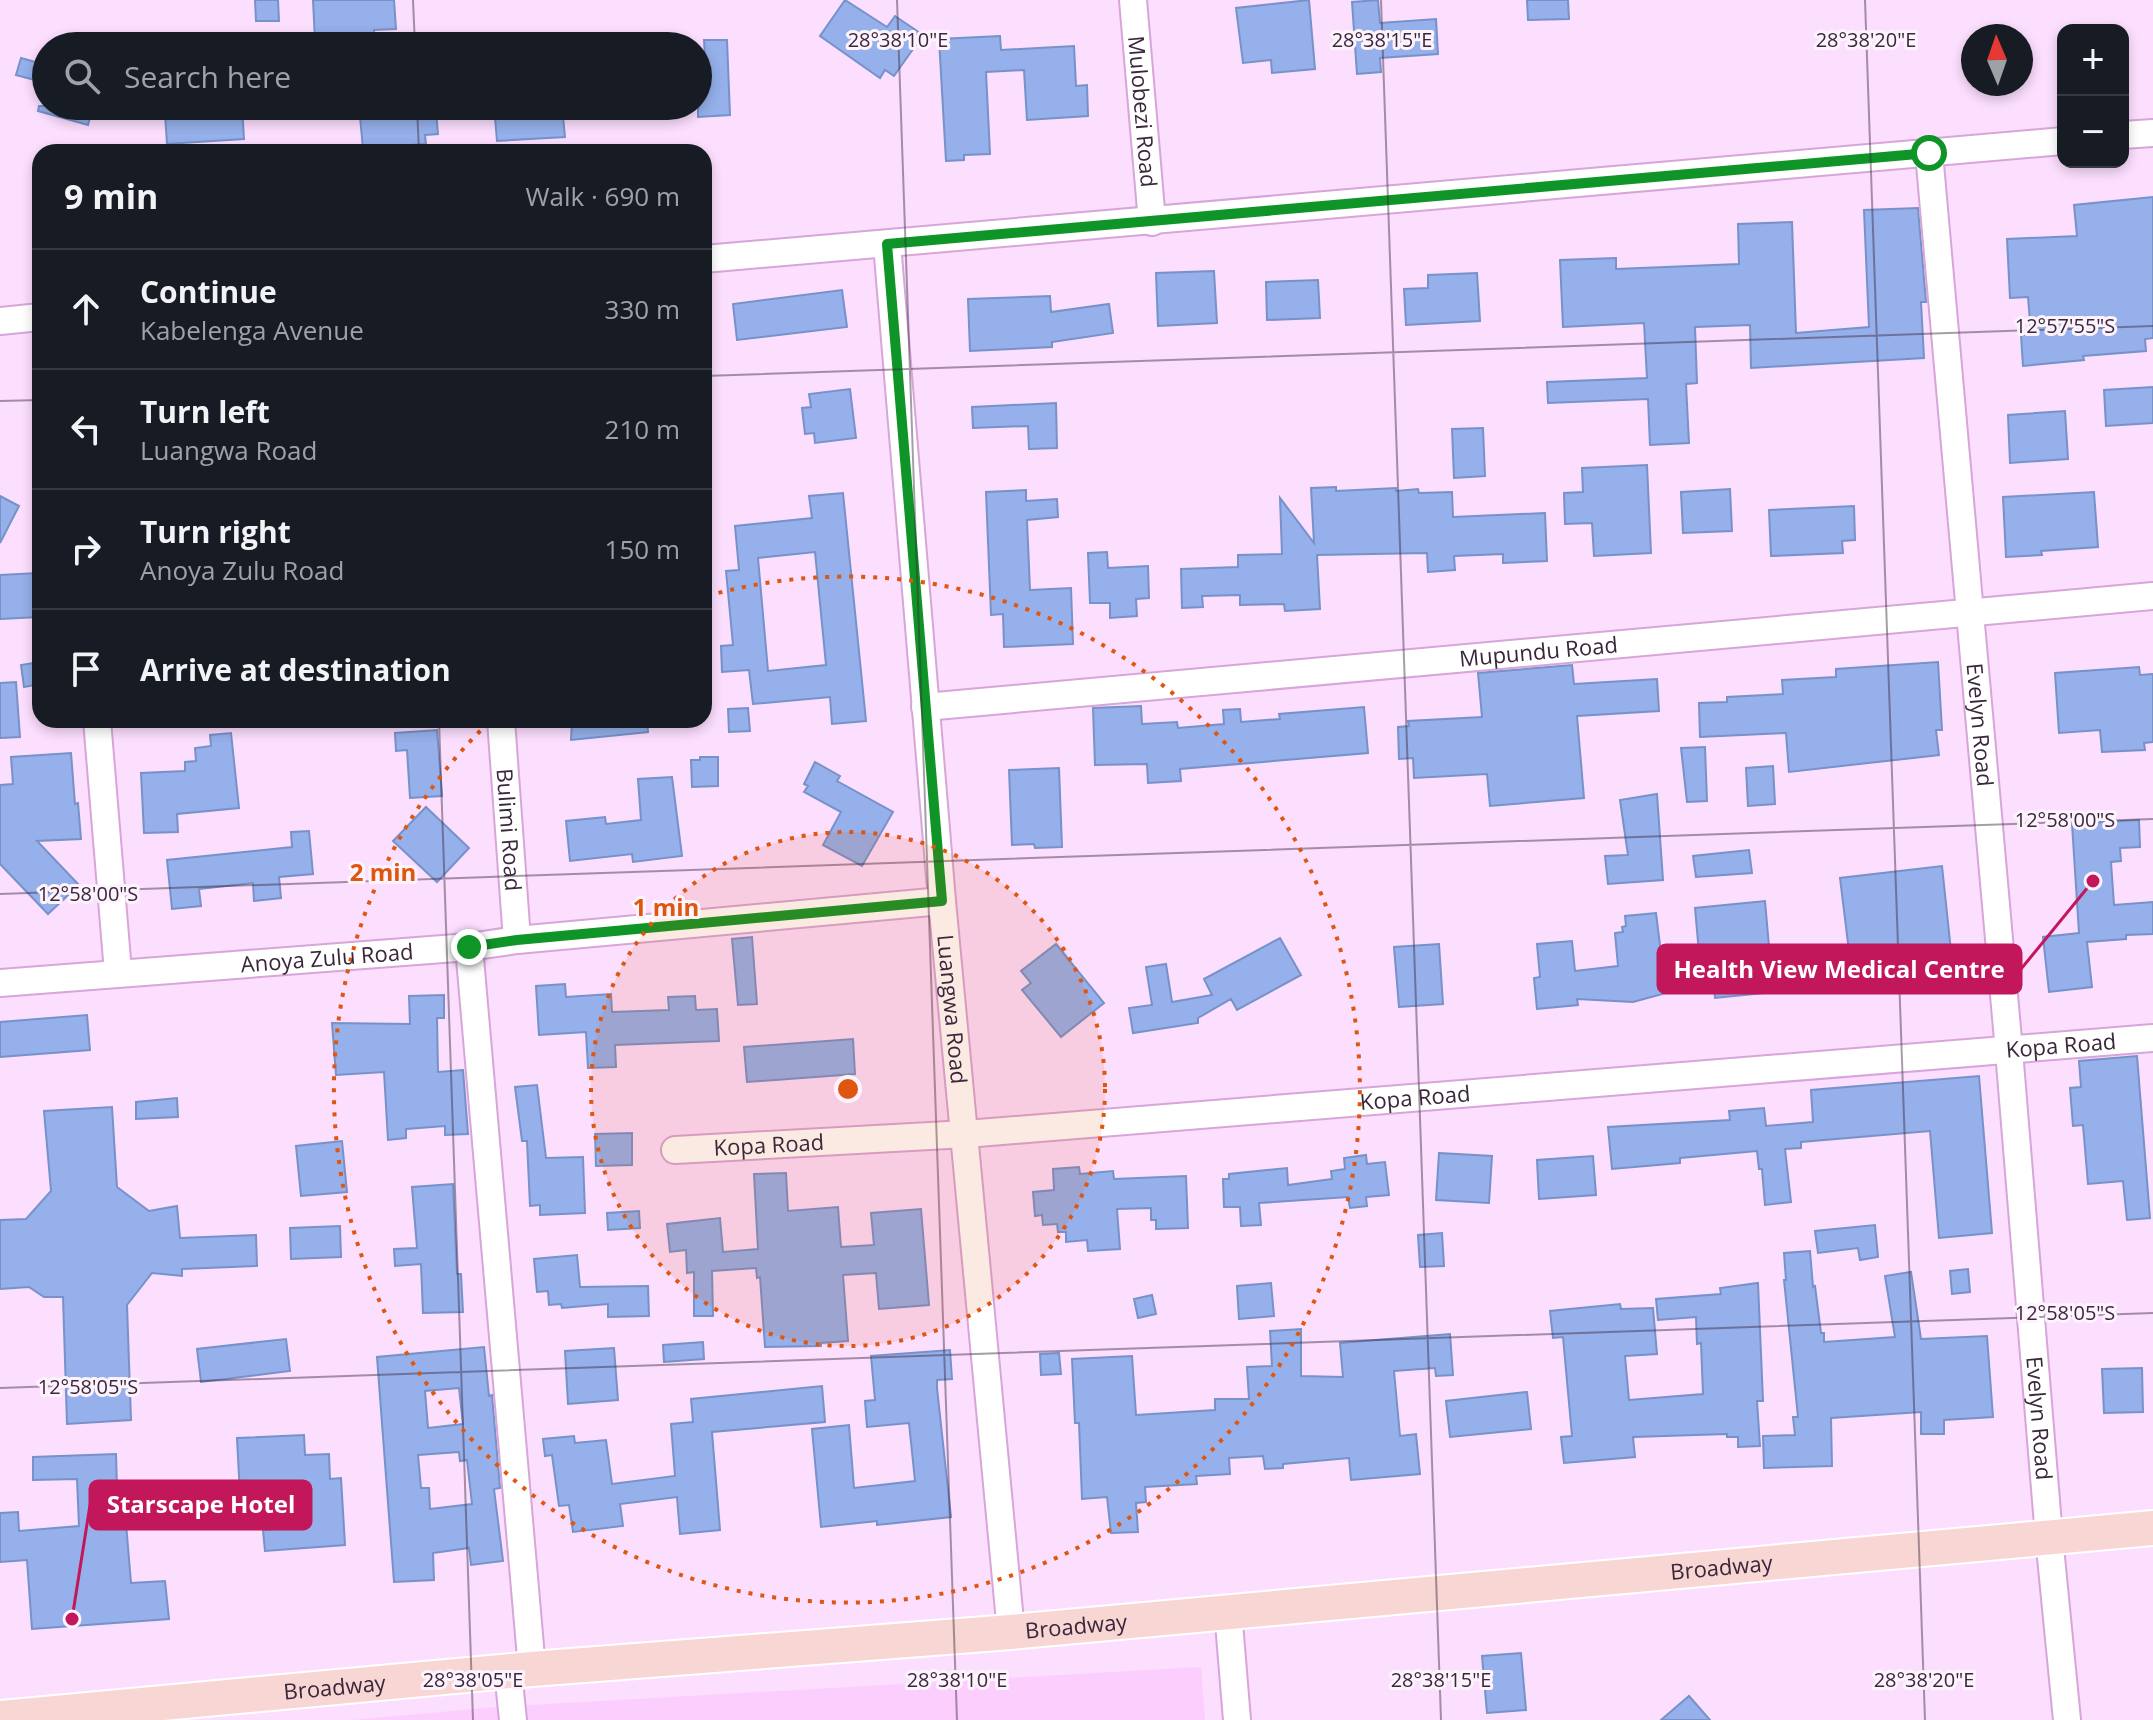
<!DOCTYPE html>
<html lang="en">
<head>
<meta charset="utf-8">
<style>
	:root { --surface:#171b24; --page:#242831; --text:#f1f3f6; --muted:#9ea1a6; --line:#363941 }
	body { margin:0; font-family:"Open Sans",sans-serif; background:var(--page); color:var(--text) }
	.controls { position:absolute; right:24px; top:24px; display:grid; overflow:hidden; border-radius:16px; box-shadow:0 4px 12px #0003 }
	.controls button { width:72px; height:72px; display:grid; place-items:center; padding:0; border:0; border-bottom:2px solid var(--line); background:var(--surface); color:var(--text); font:40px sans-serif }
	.compass { position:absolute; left:1961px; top:24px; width:72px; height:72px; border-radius:50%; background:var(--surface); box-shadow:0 4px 12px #0003; rotate:358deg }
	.stop { position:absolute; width:24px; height:24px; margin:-18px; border:6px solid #0f9428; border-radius:50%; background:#fff }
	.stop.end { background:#0f9428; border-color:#fff; box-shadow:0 2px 8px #0008 }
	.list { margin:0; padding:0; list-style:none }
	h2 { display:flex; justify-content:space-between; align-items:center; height:104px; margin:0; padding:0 32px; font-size:34px }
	h2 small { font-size:26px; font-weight:400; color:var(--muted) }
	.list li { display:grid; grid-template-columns:52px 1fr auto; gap:24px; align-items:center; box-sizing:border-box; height:120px; padding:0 32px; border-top:2px solid var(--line) }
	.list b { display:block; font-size:30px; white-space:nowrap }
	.list p { margin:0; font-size:26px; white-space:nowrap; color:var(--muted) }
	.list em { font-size:26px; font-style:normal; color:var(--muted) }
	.icon { flex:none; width:44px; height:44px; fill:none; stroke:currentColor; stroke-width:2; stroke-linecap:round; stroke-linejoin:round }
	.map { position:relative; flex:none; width:2153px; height:1720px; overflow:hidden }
	.search { position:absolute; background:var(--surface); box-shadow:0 4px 12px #0003; left:32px; top:32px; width:680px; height:88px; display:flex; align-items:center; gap:20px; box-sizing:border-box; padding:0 28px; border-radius:44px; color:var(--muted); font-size:30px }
	.panel { position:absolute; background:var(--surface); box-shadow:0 4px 12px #0003; left:32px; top:144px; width:680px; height:584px; border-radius:24px }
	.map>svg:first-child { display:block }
	.built { fill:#fbcefd }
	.building { fill:#95b0ea; stroke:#7791c9; stroke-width:2; fill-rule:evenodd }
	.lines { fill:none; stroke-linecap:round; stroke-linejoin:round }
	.minor-casing { stroke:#d7a6d9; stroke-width:30 }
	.major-casing { stroke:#fff; stroke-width:38 }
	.minor { stroke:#fff; stroke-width:26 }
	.major { stroke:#f8d6d3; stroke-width:34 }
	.route { stroke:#0f9428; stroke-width:10 }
	.ticks { fill:none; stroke:#3a273b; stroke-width:2; stroke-opacity:0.45 }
	.ring { fill:none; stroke:#df560e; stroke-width:4; stroke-dasharray:4 8 }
	.labels { text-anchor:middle; stroke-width:6; stroke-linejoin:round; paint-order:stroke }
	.street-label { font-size:22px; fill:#3a273b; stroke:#fdf3fd }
	.ticks-label { font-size:20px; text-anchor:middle; fill:#3a273b; stroke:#fdf3fd; stroke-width:6; stroke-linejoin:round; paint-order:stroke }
	.centre { fill:#df560e; stroke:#fdf3fd; stroke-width:4 }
	.ring-label { font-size:24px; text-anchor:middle; font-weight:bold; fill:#df560e; stroke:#fdf3fd; stroke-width:6; stroke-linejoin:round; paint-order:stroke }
	.leader { fill:none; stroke:#c2185b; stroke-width:3 }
	.callout-dot { fill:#c2185b; stroke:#fdf3fd; stroke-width:3 }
	.callout { fill:#c2185b; stroke:#c2185b; stroke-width:3 }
	.callout-label { font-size:24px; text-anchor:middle; font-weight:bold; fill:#fff }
</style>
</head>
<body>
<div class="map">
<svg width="2153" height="1720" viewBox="0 0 2153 1720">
	<rect width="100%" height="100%" fill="#fcdefe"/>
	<path class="built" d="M1201,1667l4,53h-852l143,-13z"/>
	<path class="building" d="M255,0h23l1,21h-23z
		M313,0h81l2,29 -22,1 1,16h-17v-8l-43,3z
		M845,0l42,27 8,-11 28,19 -29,41 -9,-6 -5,8 -60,-42z
		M1309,0l6,69 -43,4 -1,-13 -28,3 -7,-55z
		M1378,0l2,23 56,-4 2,35 -58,4 1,14 -24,2 -5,-72z
		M1527,0h41l1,19 -41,1z
		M1000,36l1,14 73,-4 2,40 11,-1 1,31 -61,4 -3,-50 -38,2 4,82 -26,1v5l-18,1 -7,-122z
		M704,40h23l3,75 -32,2v-41h8z
		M21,58l25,7v18l-30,-8z
		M39,106h54l-5,19 -50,-14z
		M201,106h41l2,33 -77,5 -2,-30 9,-1 -1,-5z
		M359,106h20v10l57,-5 2,23 -13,1 1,9 -15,1 1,7h-36v-4l-13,1z
		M494,106h68l3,31 -68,4z
		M2153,197v141l-8,1 1,12 -63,5 1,4 -61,6 -2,-31 10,-1 -3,-37 -18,1 -3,-59 70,-3 -3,-31z
		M1918,208l8,94h-5l3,56 -173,10 -1,-43 -55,2 2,56 -11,1 3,59 -39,2 -2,-46 -100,4 -1,-21 100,-4 -3,-55 -81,4 -3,-67 56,-2v11l123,-5 -1,-40 54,-2 4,111 73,-6 -5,-117z
		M1214,271l3,52 -59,3 -2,-53z
		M1477,273l3,48 -74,4 -2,-36 24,-1v-13z
		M1318,280l2,38 -53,2 -1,-38z
		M842,290l5,37 -110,13 -4,-36z
		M1050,296l1,16 58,-8 4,29 -61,9v5l-82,4 -2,-52z
		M2153,387v36l-47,3 -2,-36z
		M850,389l6,49 -41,5 -1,-10 -9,1 -3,-26 9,-1 -2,-13z
		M1056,403l1,45 -28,1 -1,-23 -55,2 -1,-21z
		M2065,411l3,48 -58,4 -2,-48z
		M1483,428l2,48 -31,2 -2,-49z
		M1647,465l4,88 -57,3 -2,-33 -27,1 -1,-31 19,-1 -1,-24z
		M1336,487v4l60,-3v3l22,-2 1,4 33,-1 1,25 92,-4 2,48 -44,2v-9l-49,2 1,14 -27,2 -1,-19 -110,2 3,54 -35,2 -1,-7 -44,1v-10l-38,1 1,11 -21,1 -1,-39 57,-2v-12l44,-1 -2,-56 34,45 -3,-55z
		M1730,489l2,42 -49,2 -2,-41z
		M1026,490v11l31,-2 1,18 -31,3 3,70 41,-2 2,56 -69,3 -1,-33 -12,1 -5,-123z
		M2094,492l4,55 -57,4 1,4 -36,2 -3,-60z
		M843,493l23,228 -34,3 -2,-27 -77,7 -4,-34 -27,2 -1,-26 12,-1 -7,-74 13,-1 -4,-44 77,-8 -3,-22zM815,552l11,113 -58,6 -10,-113z
		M0,496l19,10 -19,37z
		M1854,506l1,34 -13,1 1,12 -72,3 -2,-46z
		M1107,552l1,16 40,-2 1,32 -13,1 1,17 -27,2v-15h-20l-2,-50z
		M37,573l2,44 -39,2v-44z
		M40,662v22l-16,3 -3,-22z
		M1938,662l4,68h-6l3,25 -150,17 -3,-39 -86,4 -1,-34 28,-1v-5l56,-3 -1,-14 54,-3v-8z
		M1572,665l2,19 83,-5 2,32 -82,5 7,82 -94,8 -3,-32 -73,4 -1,-20 -14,1 -1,-32 11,-1 -1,-5 74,-4 -4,-44z
		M2139,667l1,8 13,-1v68l-9,1 1,7 -43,2 -2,-22 -41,3 -4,-60z
		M16,682l4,55 -20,1v-55z
		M1141,706l1,18 35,-2 1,6 46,-4 -1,-14 17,-1 1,13 39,-3 -1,-5 85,-7 4,46 -188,16 1,12 -33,2 -1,-19 -52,1 -2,-57z
		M748,708l2,23 -21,1 -1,-23z
		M572,720h75l1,12 -77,8z
		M437,730l5,66 -32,2 -3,-48 -11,1 -1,-18z
		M231,733l8,75 -62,6 1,18 -34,1 -3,-60 44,-2v-9l11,-1 -1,-13 16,-2 -1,-11z
		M1705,747l2,54 -20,1 -6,-54z
		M71,753l4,51 3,-1 3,36 -44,2 42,44 -31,29 -48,-50v-79l13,-1 -2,-27z
		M700,757h18v29l-26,1 -1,-27h9z
		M815,762l25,14 -3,5 56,31 -31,54 -39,-21 18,-33 -37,-20 4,-6 -4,-2z
		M1773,766l2,38 -27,2 -2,-38z
		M1059,768l3,79 -27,1 -1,-4 -22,1 -3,-75z
		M672,777l10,79 -49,6 -1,-8 -62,7 -4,-40 39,-4 1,7 35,-4 -3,-41z
		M1657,794l6,86 -55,4 -3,-28 23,-1 -8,-55z
		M426,807l43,41 -32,34 -44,-41z
		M2139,820l1,27 -20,1 1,13 -10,1 3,43 39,-3v32l-27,1v4l-39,3 5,45 -43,5 -6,-55 36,-4 -7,-109z
		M309,831l4,43 -34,3 2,21 -27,3 -1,-18 -54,6 2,17 -29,3 -5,-49 125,-13 -1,-15z
		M1749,850l3,23 -56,4 -3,-21z
		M1942,866l9,85 8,-1 2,24 -108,10 -13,-106z
		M1765,901l8,91 -58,6 -4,-46 -12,1 -4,-45z
		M1656,913l10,80 -33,9 -56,-3 1,6 -41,4 -3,-31 6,-1 -3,-33 35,-3 3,30 43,-5 -3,-33 8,-1 -1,-5 4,-1 -1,-10z
		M752,937l5,67 -19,1 -6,-66z
		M1280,938l21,37 -64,35 -6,-11 -33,19v5l-65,10 -4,-25 23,-3 -6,-38 20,-3 6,38 40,-7 -8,-16z
		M1056,944l48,59 -43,34 -39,-47 9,-7 -10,-12z
		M1439,944l4,60 -44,3 -5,-60z
		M565,984l1,13 45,-3 1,18 57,-2 -1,-13 27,-1 1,14 21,-1 2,32 -104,4 1,22 -28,1 -2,-36 -47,3 -3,-49z
		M444,995v23h-7l1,54 25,-2 5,64 -23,1v-9l-39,3v9l-18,2 -4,-68 -48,3 -4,-52 78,1 -1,-28z
		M87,1015l3,35 -90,7v-35z
		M853,1039l2,35 -108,8 -3,-35z
		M2137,1056l13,162 -23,2 -4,-39 -35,3 -5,-59 -10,1 -3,-38 11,-1 -2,-26z
		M1979,1076l13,157 -53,5 -9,-107 -129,11v6l-16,1 6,53 -26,3 -3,-36h-3l-2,-18 -77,7v5l-68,6 -4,-42 122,-7 -1,-9 35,-3 2,18 47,-4 -2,-32z
		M537,1085l9,73 37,-1 2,56 -45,2v-10l-10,1 -3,-65h-5l-7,-54z
		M177,1098l1,19 -42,2v-17z
		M112,1107l5,80 32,24 28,-5 3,32 76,-3 1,31 -75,3v7l-30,-3 -25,32 4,115 -64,4 -4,-127h-19l-15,-10 -29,2v-69l26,-1 25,-28 -7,-80z
		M632,1133v32l-36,1 -1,-32z
		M342,1141l5,51 -46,4 -5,-50z
		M1439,1153l53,3 -3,47 -53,-3z
		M1366,1155l1,9 18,-2 4,33 -23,2 1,9 -17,2 -2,-11 -89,6 2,22 -20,1 -1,-19h-16l-1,-28h6v-5l58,-6 1,17 44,-6 -1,-8 14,-2 -1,-11z
		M1593,1156l3,39 -57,4 -2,-39z
		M1079,1167l1,7 33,-3 1,8 72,-3 2,52 -32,1v-9h-5v-12l-34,1 3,40 -32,2 -1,-11 -21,2v-10h-8l-1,-8 -14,1 -1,-10 -7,1 -2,-24 21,-2 -1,-21z
		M786,1173l2,38 50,-4 3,40 33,-2 -3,-32 50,-4 8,96 -50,4 -3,-36 -33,2 5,66 -27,2v3l-56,1 -5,-70 -3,1 -1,-10 -44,3 1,45h-19v-44l-7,1 -1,-23 -16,2 -3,-28 53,-6 3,34 35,-3 -4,-75z
		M453,1184l4,90h4l2,38 -40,1 -2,-49 -26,2 -1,-17 23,-1 -5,-61z
		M639,1211l1,17 -32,2 -1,-17z
		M1875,1225l3,32 -18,3 -2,-12 -40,5 -3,-22z
		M340,1226l1,31 -50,2 -1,-31z
		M1442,1233l2,33 -24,1 -2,-32z
		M1810,1251l3,36 2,-1 6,47h3v9l71,-5 -10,-61 26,-4 10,67 66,-3 6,81 -49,3v14h-23v-22l-90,6 1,48 -68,2 -1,-32 32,-1 -2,-18h5l-14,-137h2l-2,-27z
		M577,1255l3,32 68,-1 1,30 -41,1v-13l-46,4 -1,-4 -12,1 -1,-14 -11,1 -3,-33z
		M1968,1269l2,23 -18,2 -2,-23z
		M1271,1283l3,33 -35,3 -2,-33z
		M1758,1283l5,118h-6l3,45 -22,1v-10h-11v-3l-94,3 2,20 -71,6 -3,-26 11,-1 -9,-99 -10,1 -3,-27 70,-7 1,5 32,-1 4,46 -32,2 4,44 74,-6 -2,-51 -4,1 -1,-27 -38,3 -2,-21 65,-5 -1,-6z
		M1152,1295l4,19 -18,4 -4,-19z
		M1301,1329v47l42,1 -3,-34 110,-9 3,41 -17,1 -1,-8 -41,3 6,65 16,-2 4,40 -69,6 -2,-22 -66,6v4l-18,1 -2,-13 -34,2 1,16 -34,2 1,8 -52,3 1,15 -10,1 2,29 -27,1 -4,-36 -25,2 -3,-76h-4l-3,-64 60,-3 4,59 79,-5v-11h34l-2,-32 25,-1 -2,-35z
		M286,1339l4,32 -89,11 -4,-33z
		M703,1342l1,17 -40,3 -1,-17z
		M484,1347l5,49 3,-1 8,93 -6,1 9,72 -32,4 -2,-17 -36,5 1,27 -40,2 -17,-225zM459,1388l4,36 -35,4 -3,-37zM459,1452l1,9 7,-1 5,44 -42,5 -1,-21h-8l-3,-33z
		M614,1348l4,52 -50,4 -3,-53z
		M950,1350l2,29 -15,1v8l14,129 -74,8v-4l-56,6 -9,-98 37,-4 5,63 61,-7 -6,-58 -42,4 -2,-26 10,-1 -4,-44z
		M1059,1353l2,21 -20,1 -1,-21z
		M2142,1368l1,44 -39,1 -2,-44z
		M822,1386l3,36 -113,10 8,98 -40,4 -3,-37 -57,7 3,22 -50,6 -4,-27 -10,1 -7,-51 -7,1 -2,-17 31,-3 1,7 31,-3 6,44 63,-8 -4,-52 22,-2 -2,-23z
		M1527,1392l4,37 -81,8 -4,-36z
		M304,1435l1,20 24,-1 1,25 11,-1 4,67 -80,6 -2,-21h7l-3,-37 -27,2 -3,-57z
		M116,1454l2,70 8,-1 5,60 34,-2 4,38 -137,10 -5,-69 -27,2v-49l18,-1 1,19 60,-5 -2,-47 -44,1v-23z
		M1521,1653l5,57 -39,3 -5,-57z
		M1689,1696l21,24h-49z"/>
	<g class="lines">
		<g class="minor-casing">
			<g id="minor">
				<path id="s1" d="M1133,0l19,222"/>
				<path d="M2123,135l30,-2"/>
				<path id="s2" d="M1929,153l80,898 40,486 18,183"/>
				<path id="s3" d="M887,244l55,657 69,731"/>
				<path d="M704,259l1359,-118"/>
				<path d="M0,321l40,-4"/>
				<path id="s4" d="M925,707l1228,-111"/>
				<path d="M97,720l21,252"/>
				<path id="s5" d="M501,720l16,220"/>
				<path d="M469,947l63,722"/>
				<path id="s6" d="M0,983l469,-36 48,-7 425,-39"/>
				<path id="s7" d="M675,1150l291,-16 1187,-96"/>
				<path d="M1228,1611l9,109"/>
				<path d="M508,1672l5,48"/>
			</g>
		</g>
		<g class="major-casing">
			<g id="major">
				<path id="s8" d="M0,1718l532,-49 479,-37 1142,-104"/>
			</g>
		</g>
		<use href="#minor" class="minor"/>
		<use href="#major" class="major"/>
	</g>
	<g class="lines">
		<path class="route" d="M469,947l48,-7 425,-39 -55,-657 1042,-91"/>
	</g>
	<path class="ticks" d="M413,0l2,46M897,0l60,1720M1381,0l60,1720M1865,0l60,1720M417,106l2,46M704,376l1449,-50M0,401l40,-1M439,720l34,1000M0,894l2153,-75M0,1388l2153,-75"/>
	<circle cx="848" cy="1089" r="257" fill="#df560e" fill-opacity=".12"/>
	<g class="ring">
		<circle cx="848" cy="1089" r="257"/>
		<path d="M707 596A513 513 0 1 1 488 723"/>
	</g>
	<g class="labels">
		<g class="street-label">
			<text dy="8" stroke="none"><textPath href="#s1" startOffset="112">Mulobezi Road</textPath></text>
			<text dy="8" stroke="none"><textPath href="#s4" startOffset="616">Mupundu Road</textPath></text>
			<text dy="8" stroke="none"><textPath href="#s2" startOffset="574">Evelyn Road</textPath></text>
			<text dy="8" stroke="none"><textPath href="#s5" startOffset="110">Bulimi Road</textPath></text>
			<text dy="8" stroke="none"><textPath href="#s6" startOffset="328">Anoya Zulu Road</textPath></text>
			<text dy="8" stroke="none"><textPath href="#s3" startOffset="768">Luangwa Road</textPath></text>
			<text dy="8" stroke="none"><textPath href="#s7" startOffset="1390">Kopa Road</textPath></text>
			<text dy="8" stroke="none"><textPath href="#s7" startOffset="742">Kopa Road</textPath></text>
			<text dy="8" stroke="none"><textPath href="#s7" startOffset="94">Kopa Road</textPath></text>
			<text dy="8" stroke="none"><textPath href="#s2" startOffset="1270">Evelyn Road</textPath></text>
			<text dy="8" stroke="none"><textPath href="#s8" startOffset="1728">Broadway</textPath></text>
			<text dy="8" stroke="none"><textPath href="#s8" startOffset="1080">Broadway</textPath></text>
			<text dy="8" stroke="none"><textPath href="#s8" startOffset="336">Broadway</textPath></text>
		</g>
	</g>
	<g class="ticks-label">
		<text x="898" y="47">28°38'10"E</text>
		<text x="1382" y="47">28°38'15"E</text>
		<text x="1866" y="47">28°38'20"E</text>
		<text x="2065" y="333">12°57'55"S</text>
		<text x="2065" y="827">12°58'00"S</text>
		<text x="88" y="901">12°58'00"S</text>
		<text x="2065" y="1320">12°58'05"S</text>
		<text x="88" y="1394">12°58'05"S</text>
		<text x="473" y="1687">28°38'05"E</text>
		<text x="957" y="1687">28°38'10"E</text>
		<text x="1441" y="1687">28°38'15"E</text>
		<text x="1924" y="1687">28°38'20"E</text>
	</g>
	<circle cx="848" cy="1089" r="12" class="centre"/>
	<g class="ring-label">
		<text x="383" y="881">2 min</text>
		<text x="666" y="916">1 min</text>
	</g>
	<path class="leader" d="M2093 881L2021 969M72 1619L90 1505"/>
	<g class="callout-dot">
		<circle cx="2093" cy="881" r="8"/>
		<circle cx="72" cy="1619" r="8"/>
	</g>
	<g class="callout">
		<rect x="1658" y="945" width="363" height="48" rx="8"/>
		<rect x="90" y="1481" width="221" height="48" rx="8"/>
	</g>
	<g class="callout-label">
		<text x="1839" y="978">Health View Medical Centre</text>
		<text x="201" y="1513">Starscape Hotel</text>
	</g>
</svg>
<div class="controls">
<button>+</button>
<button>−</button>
</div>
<svg class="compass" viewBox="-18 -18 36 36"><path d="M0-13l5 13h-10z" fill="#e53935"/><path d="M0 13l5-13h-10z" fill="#9ea1a6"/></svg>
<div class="stop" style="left:1929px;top:153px"></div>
<div class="stop end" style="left:469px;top:947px"></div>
<div class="search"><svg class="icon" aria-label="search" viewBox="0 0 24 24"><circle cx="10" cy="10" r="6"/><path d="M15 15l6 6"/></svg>Search here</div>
<section class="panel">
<h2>9 min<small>Walk · 690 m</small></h2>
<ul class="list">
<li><svg class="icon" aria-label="ahead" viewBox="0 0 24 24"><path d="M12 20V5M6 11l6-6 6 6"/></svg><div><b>Continue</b><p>Kabelenga Avenue</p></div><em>330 m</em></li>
<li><svg class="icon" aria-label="left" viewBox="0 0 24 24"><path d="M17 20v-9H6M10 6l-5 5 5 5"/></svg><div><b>Turn left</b><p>Luangwa Road</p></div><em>210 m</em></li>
<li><svg class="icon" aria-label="right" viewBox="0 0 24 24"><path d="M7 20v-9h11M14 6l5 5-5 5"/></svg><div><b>Turn right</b><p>Anoya Zulu Road</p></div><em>150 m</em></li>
<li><svg class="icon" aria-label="arrive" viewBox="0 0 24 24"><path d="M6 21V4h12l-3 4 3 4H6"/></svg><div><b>Arrive at destination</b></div></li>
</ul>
</section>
</div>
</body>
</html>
